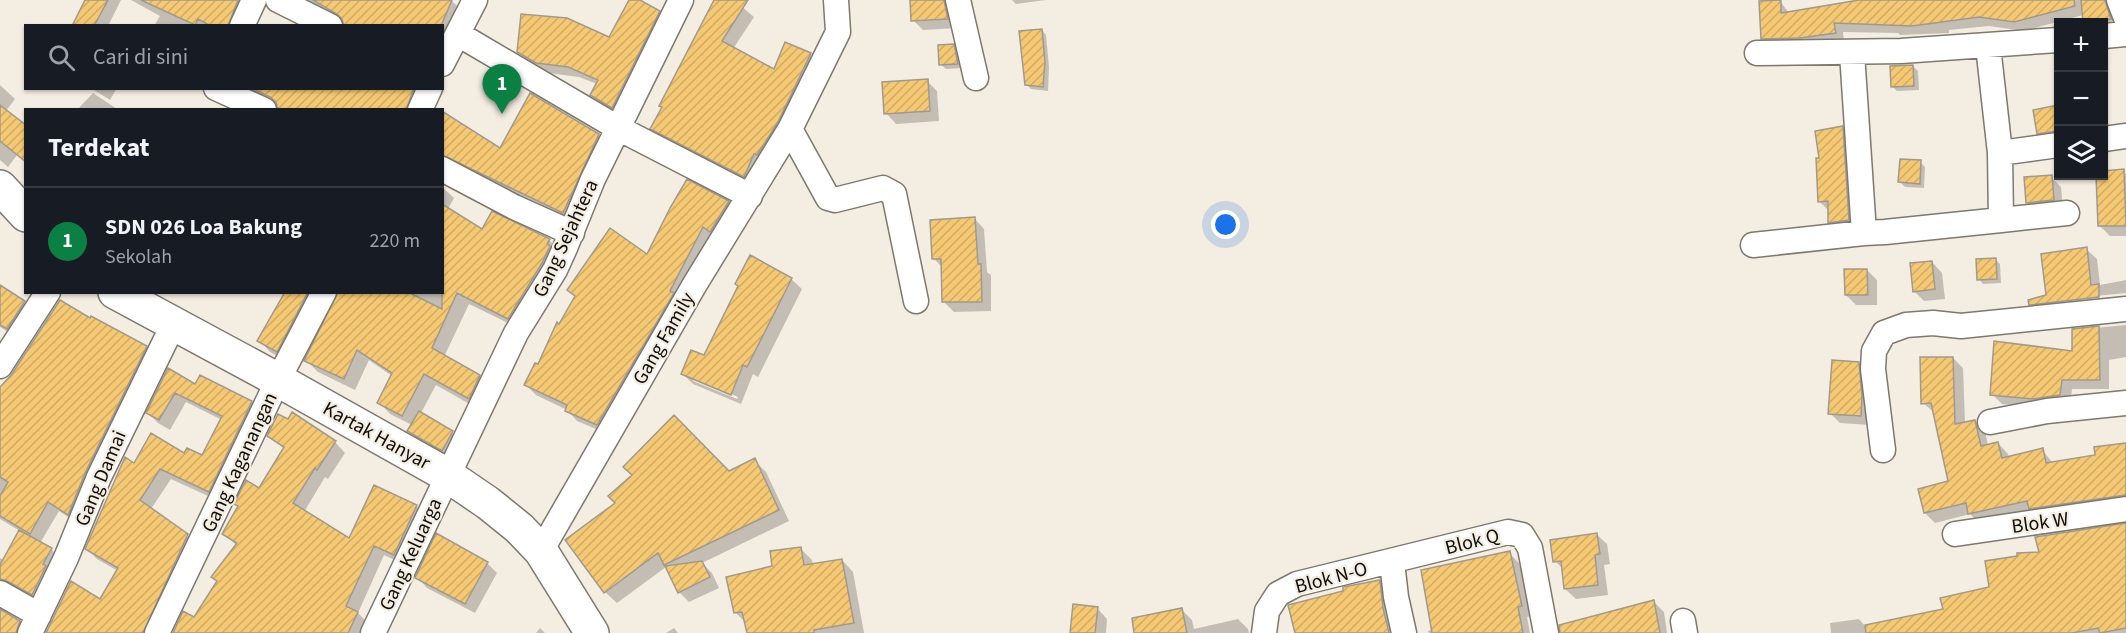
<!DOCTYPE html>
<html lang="id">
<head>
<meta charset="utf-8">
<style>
	:root { --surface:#171b24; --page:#20242c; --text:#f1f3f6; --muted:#9ea1a6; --line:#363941; --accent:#0b8043 }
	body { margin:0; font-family:"Source Sans 3",sans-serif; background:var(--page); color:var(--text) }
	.controls { position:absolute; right:18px; top:18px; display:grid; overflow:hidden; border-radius:0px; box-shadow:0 2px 4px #0004 }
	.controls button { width:54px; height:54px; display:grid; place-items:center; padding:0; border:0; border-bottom:2px solid var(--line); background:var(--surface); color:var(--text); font:30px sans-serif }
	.you { position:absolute; left:1226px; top:225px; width:21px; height:21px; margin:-15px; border:4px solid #fff; border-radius:50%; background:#1a73e8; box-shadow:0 0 0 9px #1a73e833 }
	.badge { display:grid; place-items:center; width:39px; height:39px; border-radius:50%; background:var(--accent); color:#fff; font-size:20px; font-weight:700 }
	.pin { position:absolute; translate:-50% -50px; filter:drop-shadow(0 2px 3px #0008) }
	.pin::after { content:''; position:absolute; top:32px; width:21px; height:18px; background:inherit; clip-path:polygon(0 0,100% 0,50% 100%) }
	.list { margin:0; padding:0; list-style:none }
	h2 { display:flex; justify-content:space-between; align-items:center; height:78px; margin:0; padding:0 24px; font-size:26px }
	h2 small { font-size:20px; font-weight:400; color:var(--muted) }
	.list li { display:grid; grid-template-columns:39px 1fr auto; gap:18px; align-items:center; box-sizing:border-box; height:108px; padding:0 24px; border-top:2px solid var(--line) }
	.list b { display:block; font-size:22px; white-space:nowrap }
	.list p { margin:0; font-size:20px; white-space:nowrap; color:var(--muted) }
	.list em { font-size:20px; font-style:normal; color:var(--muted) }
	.icon { flex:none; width:33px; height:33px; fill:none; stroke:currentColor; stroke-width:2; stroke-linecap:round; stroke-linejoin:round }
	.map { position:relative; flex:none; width:2126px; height:633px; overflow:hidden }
	.search { position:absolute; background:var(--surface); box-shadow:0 2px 4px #0004; left:24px; top:24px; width:420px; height:66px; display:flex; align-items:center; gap:15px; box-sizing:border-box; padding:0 21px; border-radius:0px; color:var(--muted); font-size:22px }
	.panel { position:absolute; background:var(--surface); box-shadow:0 2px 4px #0004; left:24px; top:108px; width:420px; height:186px; border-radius:0px }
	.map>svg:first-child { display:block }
	.shadow { fill:#0003; fill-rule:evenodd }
	.building { fill:url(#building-hatch); stroke:#a09a8e; stroke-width:1.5 }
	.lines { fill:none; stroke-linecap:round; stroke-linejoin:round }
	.street-casing { stroke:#7e786d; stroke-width:27 }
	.secondary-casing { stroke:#7e786d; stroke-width:36 }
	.street { stroke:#fff; stroke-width:24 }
	.secondary { stroke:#fff; stroke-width:33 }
	.labels { text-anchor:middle; stroke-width:4.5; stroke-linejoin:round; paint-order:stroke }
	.street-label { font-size:20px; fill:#100e0a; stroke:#f4ede1 }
</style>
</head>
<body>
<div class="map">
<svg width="2126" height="633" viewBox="0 0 2126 633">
	<defs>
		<pattern id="building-hatch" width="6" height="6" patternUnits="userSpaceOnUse" patternTransform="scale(1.5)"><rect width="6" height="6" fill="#f5c973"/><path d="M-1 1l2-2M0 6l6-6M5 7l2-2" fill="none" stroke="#d1ab62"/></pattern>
	</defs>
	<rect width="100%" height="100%" fill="#f4ede1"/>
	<path class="shadow" d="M87,0h34l-13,26h-35z
		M131,0h119l-11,26h-85l6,-10z
		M300,0h151l12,12 -21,54v-40h-96l-1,-4z
		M631,0h6l22,12 10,11 -46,94 -21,-12 -10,-10 5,-11 -18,-7 -31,-4 -19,-11 -10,-10 90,-13z
		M715,0h19l20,17 -21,32 42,22 35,-17 10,10 -66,122 -92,-48 -10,-10z
		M912,0h44l1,28 -34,2 -10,-10z
		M1012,0h34l-30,4z
		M1860,0h251l8,28 -15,1v-7h-18l-3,-7 -59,16 -35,-5 -40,4v3l-49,2 -2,-2 -55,-1 1,10 -72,5 -9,-9 17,-37 9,12z
		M1042,30l4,5 3,32 -1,24 -17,-2 -5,-5z
		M953,46l5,5 4,17 -16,1 -5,-4z
		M1913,66l5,5 1,19 -22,1 -5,-5z
		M927,81l10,10 2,30 -43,3 -10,-11z
		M0,85l15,14 -9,12 20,16v35l-9,-7 -9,12 -8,-7z
		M91,88h26l-7,12z
		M244,88h189l-11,22h-143v-4z
		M93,93l24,16v1h-40z
		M2057,107l1,2v33l-9,1 -11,-10z
		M442,113l58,37 98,-15 12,11 -35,78 -133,-52z
		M1842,128l9,9 6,92 -18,2 -9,-9v-10l-10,-10v-43z
		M1920,162l5,5 -1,21 -19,-1 -5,-5z
		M2123,171l3,3v62h-16l-11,-11 -2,-49z
		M2051,177l10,10 2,23 -26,3 -10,-11z
		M687,181l41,21 10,11 -130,221 -31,-13 -10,-11 -31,-15 -10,-10 50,-87 -7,-8 79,-34z
		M442,187l12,11 -6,11 35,22 66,9 12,12 -41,77 -51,-25 -25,53 35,19 12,12 -11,22 -44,-25 -15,28 31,20 11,10 -10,17 -34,-19 -10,-10 3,-6 -22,-11 -11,-12 13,-26 -23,-16 -14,30 -37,-18 -12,-12 34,-68h102z
		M974,218l10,11 3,43 4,3v36l-37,1 -10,-10 -1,-34 -9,-9z
		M2086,249l11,10 3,26 26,-5v13l-71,7v3l71,-7v9l-86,9 -10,-10 18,-8z
		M1995,259l5,5 1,19 -18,1 -4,-5z
		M1932,262l10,11 3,26 -21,2 -10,-10z
		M1867,270l10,10v25h-21l-10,-10z
		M791,279l11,10 -44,88 -5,-3 -12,30 -48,-20 -10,-10 21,-17 36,-70zM693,377l45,20 -1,2 -44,-18z
		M286,292h41l-39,70 -18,-10 -11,-12z
		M0,296l24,6 10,10 -16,26 -18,-11z
		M90,320l56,27 10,11 -77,166 -20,-13 -19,32 11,6 10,11 -18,44 -43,-10v-36l4,2 16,-29 -20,-12v-127z
		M2126,325v32l-17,3v29h-37l-2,16 -26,4 -42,-5 -10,-10 81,-41v-23z
		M1953,358l10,10 2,55 10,-2 10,10 3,15 10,-3 10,11 1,4 33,-8 11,13 43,-7 30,-11v61l-146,18 -10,-10 -35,9 -10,-10 -5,-23 30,-7 -15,-70 -12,-10z
		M1858,363l11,11 1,51 -30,-2 -10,-10z
		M168,370l27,16 56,16 11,11 -43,88 -48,-22 -20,30 36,27 11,10 -42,87h-109l53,-32 18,-30 -21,-12 -10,-10 47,-84 51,-10 17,2 20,-37 -36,-18 -16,28 -12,-7 -10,-10z
		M269,436l66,6 10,11 -17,26 -3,-2 -21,35 46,28 66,-34 10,10 -21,49 -21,-10 -26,58 10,10 -5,10h-190l22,-14 23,-37 19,-36 -13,-12 35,-44 25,-41z
		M754,460l12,12 23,49 -87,42 10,10 7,15 -30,14 -10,-10 -13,-25 -49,36 -12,-11 124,-120z
		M2126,525v108h-295l-1,-10 29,-4 6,7 80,-16 46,-22 49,-35z
		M1596,534l11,10 3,20 -6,1 4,30 -32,4 -11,-10 -2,-20 -8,-8z
		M800,548l12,12 1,5 29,-5 11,12 11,61h-115l-2,-9 -11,-11 38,-45z
		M1509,553l10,10 13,53 -5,1 3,16h-101l-1,-2 5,-2z
		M487,563l10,10 -22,40 -48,-25 -10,-11z
		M1379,582l10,10 7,41h-100z
		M1654,602l10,10 3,21h-98z
		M1097,608l10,11 -1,14h-35z
		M1182,610l10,10 2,9 44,-10 10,10 1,4h-113z
		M540,628l5,5h-9z
		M674,628l4,5h-12z"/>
	<path class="building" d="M85,0h23l-14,26h-22z
		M141,0h97l-10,26h-17l-13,-7 -3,6z
		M313,0h139l-11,26h-97l-2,-7 -5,-5z
		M629,0h11l20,11 -48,97 -22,-13 8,-15 -30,-13 -32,-4 -19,-11 4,-38 46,4 42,19z
		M714,0h34l-26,41 52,28 11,-27 26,11 -33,69 -21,33 -3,-1 -10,23 -94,-48 12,-22 -3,-1z
		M910,0h34l4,19 -37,2z
		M1781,0v13l78,-13h215l1,6 -61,16 -35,-5 -67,9 -78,-3 2,10 -36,5 -39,1 -2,-38z
		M2081,0h24l6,19 -28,3z
		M1042,29l3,33 -2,25 -18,-2 -6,-54z
		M954,44l4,20 -19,1 -1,-20z
		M1913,65l1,21 -23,1 -1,-21z
		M928,79l2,32 -46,3 -2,-32z
		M251,88h163l-8,22h-128l-2,-8 -6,-5z
		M530,93l69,41 -36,79 -121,-58v-44l58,37z
		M0,105l26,20v37l-26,-21z
		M2058,105v26l-21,3 -4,-24z
		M1843,126l6,94 -21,3v-22l-10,1 -2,-44h3l-4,-27z
		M1900,159l21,1 -1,24 -22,-2z
		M2124,169l2,57h-28l-2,-50h7v-5z
		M2052,175l2,25 -28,3 -2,-26z
		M687,179l42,22 -19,31 -7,-5 -33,64 4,2 -77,132 -32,-14 2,-6 -43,-20 11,-22 3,1 19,-42 2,2 16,-28 -8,-6 43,-62 37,26 23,-46z
		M442,204l40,25 10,-18 58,28 -3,5 3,2 -8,17 -34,56 -51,-26 -25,55 48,27 -11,24 -45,-25 -22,42 -25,-13 15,-30 -35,-23 -13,29 -40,-18 34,-69h70l34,17z
		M975,217l3,47h3l1,38h-40l-1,-43h-9l-2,-39z
		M2087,247l4,38 8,-1v13l-70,8 -1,-5 18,-5 -5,-41z
		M750,255l42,23 -45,89 -4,-2 -12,30 -50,-21 10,-24 13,5 34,-69 -3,-2z
		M1996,258l1,21 -20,1 -1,-21z
		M1932,261l3,28 -22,3 -3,-29z
		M1844,269h23l1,26h-23z
		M0,285l25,16 -18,28 -7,-4z
		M285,292h23l-31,60 -20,-11z
		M60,300l30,18 1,-2 56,30 -61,125 -18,44 -20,-13 -18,32 -30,-18v-20l8,-14 -8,-5v-90l12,-13z
		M2099,326l1,54h-38l-2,15 -27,4 -43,-4 4,-54 78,10v-22z
		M1920,357h33l2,67 20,-4 6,26 17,-4 4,16 41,-10 3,15 49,-8 -1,-8 32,-4v52l-97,14 -2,-8 -59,13 -2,-11 -42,10 -6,-24 30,-8 -17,-78 -10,1z
		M1832,360l27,2 3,34 -1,20 -33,-2z
		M168,368l27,16 5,-9 52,26 -43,91 -49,-23 -20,31 48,34 -45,99h-97l25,-52 29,18 18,-31 -33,-19 40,-92 9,6 17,-30 33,20 3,-5 15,7 20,-39 -47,-23 -16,27 -13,-7z
		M419,411l34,20 -11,20 -35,-20z
		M292,412l44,29 -19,29 -2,-2 -22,35 56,35 25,-53 43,20 -23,50 -20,-9 -28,60 12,6 -10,21h-175l10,-22 11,6 23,-36 -6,-4 26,-34 -15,-9 16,-28 -4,-2 12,-24 13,8 25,-41 -17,-11 11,-22 10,5z
		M674,415l55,56 26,-13 24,52 -115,55 -6,-12 -54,40 -39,-53 50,-37 -7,-7 24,-21 -9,-8z
		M2126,523v105l-26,5 -2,-5 -26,5h-206l-1,-8 78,-16 -3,-11 49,-11 -4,-26 32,-5v-3l22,-1 -4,-15z
		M19,530l33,18 -9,16 3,2 -14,29 -25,-14 -7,-2v-14z
		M436,533l52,29 -23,42 -50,-26z
		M1597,533l3,21 -5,1 3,30 -34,4 -3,-28 -8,1 -3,-22z
		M801,547l3,18 38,-6 12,64 -40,7v3h-67l-5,-21 -8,1 -8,-36 46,-11 -2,-15z
		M1510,551l12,55 -4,1 5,26h-91l-11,-63z
		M702,561l8,16 -32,16 -13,-27z
		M1380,580l3,28 6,25h-94l-7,-28 55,-14v-4z
		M1654,600l6,33h-100l-1,-8z
		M1073,604l25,3 -3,26h-25z
		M1182,608l5,25h-53l-2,-15z
		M0,609l20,12 -4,12h-16z"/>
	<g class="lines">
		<g class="street-casing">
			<path id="street" d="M278,0l52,26
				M958,0l18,78
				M2119,0l7,18
				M242,26l12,-26
				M458,34l160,94 132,68
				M2104,36l22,-2
				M1757,53l144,-2 157,-11
				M1852,53l12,180 21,-1 116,-12 -1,-67 -12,-107
				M442,64l33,-64
				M216,88l48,22
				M420,110l10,-22
				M790,129l38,69 7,2 48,-12 11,6 22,107
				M2104,139l22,-3
				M2000,153l58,-8
				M442,169l72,38 58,26
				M2001,220l66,-7
				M1753,245l111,-12
				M0,366l48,-74
				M1990,422l57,-11 79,-8
				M1883,450l-10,-81 1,-18 10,-18 22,-8 27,-2 28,3 165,-17
				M1955,534l171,-25
				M541,551l154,-267 95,-155 48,-97 -2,-32
				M1392,562l4,35 8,36
				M0,593l39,22
				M1683,621l2,12
				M30,633l36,-75 33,-81 74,-152
				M157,633l121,-253 46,-88
				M373,633l143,-300 39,-63 10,-22 28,-69 88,-179
				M1264,633l3,-22 11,-17 19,-10 211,-52 14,3 8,13 16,85"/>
		</g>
		<g class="secondary-casing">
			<path id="secondary" d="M0,187l26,28
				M115,292l163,88 169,95 41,28 31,25 22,23 51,82"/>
		</g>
		<use href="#street" class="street"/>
		<use href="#secondary" class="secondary"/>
	</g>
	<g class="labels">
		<g class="street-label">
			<text transform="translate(565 238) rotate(-65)" y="7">Gang Sejahtera</text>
			<text transform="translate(663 338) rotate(-60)" y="7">Gang Family</text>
			<text transform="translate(377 435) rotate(29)" y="7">Kartak Hanyar</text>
			<text transform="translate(239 462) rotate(-65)" y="7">Gang Kaganangan</text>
			<text transform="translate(100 478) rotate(-67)" y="7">Gang Damai</text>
			<text transform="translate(2040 522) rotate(-8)" y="7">Blok W</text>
			<text transform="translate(1472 541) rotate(-14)" y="7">Blok Q</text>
			<text transform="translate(410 554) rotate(-65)" y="7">Gang Keluarga</text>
			<text transform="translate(1331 577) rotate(-15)" y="7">Blok N-O</text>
		</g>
	</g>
</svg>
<div class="controls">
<button>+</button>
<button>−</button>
<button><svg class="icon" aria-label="layers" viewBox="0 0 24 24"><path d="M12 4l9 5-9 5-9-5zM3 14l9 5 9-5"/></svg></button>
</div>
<div class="you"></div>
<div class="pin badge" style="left:502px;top:114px">1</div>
<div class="search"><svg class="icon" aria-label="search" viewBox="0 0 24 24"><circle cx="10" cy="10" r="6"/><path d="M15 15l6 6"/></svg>Cari di sini</div>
<section class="panel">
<h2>Terdekat<small></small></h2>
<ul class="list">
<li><span class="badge">1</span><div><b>SDN 026 Loa Bakung</b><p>Sekolah</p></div><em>220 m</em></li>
</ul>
</section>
</div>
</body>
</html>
